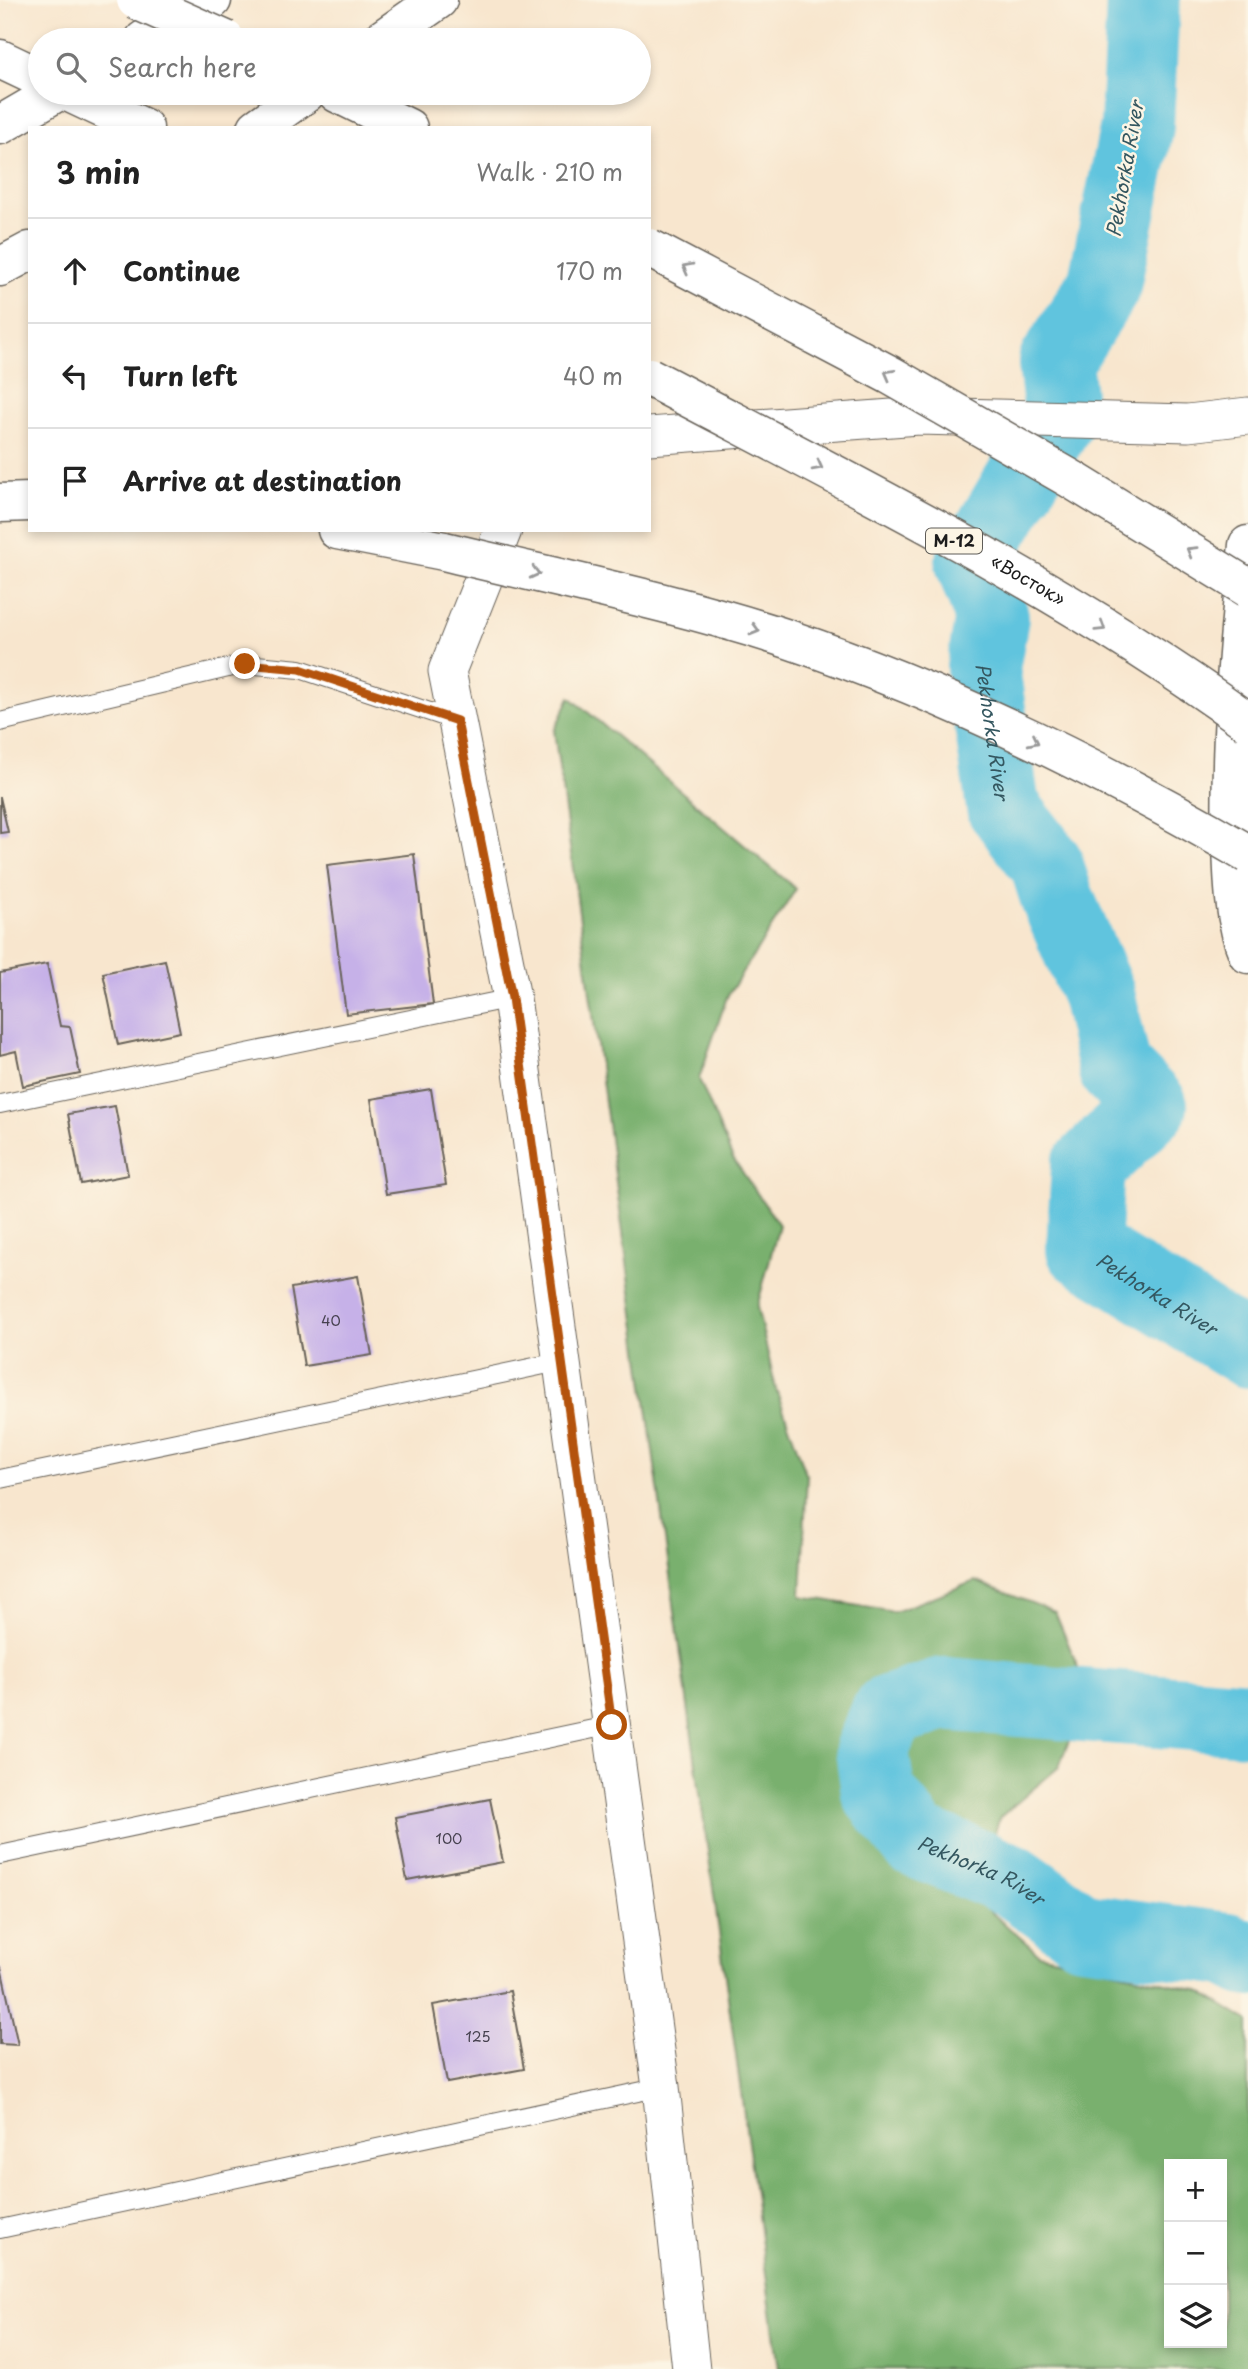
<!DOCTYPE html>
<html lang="en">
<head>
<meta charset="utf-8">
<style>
	:root { --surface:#fff; --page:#f2f2f2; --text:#222; --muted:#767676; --line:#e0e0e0 }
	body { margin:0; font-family:"Playpen Sans",sans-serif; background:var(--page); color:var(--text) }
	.controls { position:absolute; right:21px; bottom:21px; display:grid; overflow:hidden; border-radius:0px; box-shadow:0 4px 10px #0003 }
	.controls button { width:63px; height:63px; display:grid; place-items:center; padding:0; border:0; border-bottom:2px solid var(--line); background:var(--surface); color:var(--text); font:35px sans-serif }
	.stop { position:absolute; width:21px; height:21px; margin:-16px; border:5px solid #b45309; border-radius:50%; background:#fff }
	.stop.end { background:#b45309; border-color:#fff; box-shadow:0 2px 7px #0008 }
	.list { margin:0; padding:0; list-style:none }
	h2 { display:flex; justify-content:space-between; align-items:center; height:91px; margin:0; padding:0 28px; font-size:30px }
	h2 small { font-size:23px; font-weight:400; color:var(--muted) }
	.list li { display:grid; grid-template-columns:46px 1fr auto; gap:21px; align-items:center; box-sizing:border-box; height:105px; padding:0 28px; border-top:2px solid var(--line) }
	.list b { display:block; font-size:26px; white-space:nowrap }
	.list em { font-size:23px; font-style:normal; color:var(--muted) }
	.icon { flex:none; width:38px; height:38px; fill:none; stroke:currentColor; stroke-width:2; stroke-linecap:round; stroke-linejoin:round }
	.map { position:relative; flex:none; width:1248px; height:2369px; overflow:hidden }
	.search { position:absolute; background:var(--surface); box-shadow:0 4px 10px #0003; left:28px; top:28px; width:623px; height:77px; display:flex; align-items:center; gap:18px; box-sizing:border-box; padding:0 24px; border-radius:38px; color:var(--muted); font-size:26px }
	.panel { position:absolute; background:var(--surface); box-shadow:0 4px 10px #0003; left:28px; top:126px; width:623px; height:406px; border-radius:0px }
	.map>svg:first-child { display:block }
	.forest { fill:#79b06e; stroke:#4a6645; stroke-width:2; fill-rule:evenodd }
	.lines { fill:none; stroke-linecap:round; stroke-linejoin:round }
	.river { stroke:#60c4de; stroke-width:74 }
	.building { fill:#c6b1e8 }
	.lane-casing { stroke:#69635a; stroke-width:20 }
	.street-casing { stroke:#69635a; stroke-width:39 }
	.secondary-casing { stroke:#69635a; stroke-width:41 }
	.primary-casing { stroke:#69635a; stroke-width:41 }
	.highway-casing { stroke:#69635a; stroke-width:41 }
	.lane { stroke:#fff; stroke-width:18 }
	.street { stroke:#fff; stroke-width:37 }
	.secondary { stroke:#fff; stroke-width:38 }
	.primary { stroke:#fff; stroke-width:38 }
	.highway { stroke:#fff; stroke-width:38 }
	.primary-bridge-casing { stroke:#69635a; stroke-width:41; stroke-linecap:butt }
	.highway-bridge-casing { stroke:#69635a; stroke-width:41; stroke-linecap:butt }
	.primary-bridge { stroke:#fff; stroke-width:38 }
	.highway-bridge { stroke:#fff; stroke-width:38 }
	.oneway { stroke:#999 }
	.route { stroke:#b45309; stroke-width:9 }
	.labels { text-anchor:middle; stroke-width:5; stroke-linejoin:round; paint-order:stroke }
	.number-label { font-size:14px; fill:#46414f }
	.shield { fill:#fcf5e5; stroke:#5f5d58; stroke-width:2 }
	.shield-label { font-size:16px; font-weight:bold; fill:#1c1c1c }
	.street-label { font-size:18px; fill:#1c1c1c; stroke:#fcf5e5 }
	.water-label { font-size:19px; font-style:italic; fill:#345760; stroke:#fcf5e5 }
</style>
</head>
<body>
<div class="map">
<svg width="1248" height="2369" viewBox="0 0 1248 2369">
	<rect width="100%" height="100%" fill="#fcf5e5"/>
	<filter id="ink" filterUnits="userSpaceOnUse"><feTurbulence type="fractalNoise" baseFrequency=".0143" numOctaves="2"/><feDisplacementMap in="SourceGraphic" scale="14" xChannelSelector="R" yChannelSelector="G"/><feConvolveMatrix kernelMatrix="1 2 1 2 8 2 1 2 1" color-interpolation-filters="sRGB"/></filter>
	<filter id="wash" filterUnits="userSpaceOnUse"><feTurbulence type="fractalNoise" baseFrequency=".00686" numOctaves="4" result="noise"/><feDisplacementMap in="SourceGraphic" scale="28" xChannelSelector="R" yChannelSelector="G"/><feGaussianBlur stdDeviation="1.57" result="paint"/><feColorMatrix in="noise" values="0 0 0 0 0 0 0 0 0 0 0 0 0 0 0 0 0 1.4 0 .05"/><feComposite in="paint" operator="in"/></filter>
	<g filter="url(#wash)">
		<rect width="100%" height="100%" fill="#f8e6ce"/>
		<path class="forest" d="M570,697l226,192 -69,108 -28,82 33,78 47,68 -22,82 19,82 31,87 -6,120 93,16 81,-31 80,31 33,79 -29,76 -60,51 -22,82 62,54 159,36 50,31v348h-469l-225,-1638zM1169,2164h53v179h-53z"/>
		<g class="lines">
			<g class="river">
				<path id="s1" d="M1143,0l-6,126 -33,159 -49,78 6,50 -89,150 20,54 -9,51 20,139 43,56 11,35 41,96 17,76 36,36 -63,61 -5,82 165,102"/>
				<path id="s2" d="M1248,1718l-305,-24 -55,18 -16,37 6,43 38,49 96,39 71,50 144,19 21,11"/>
			</g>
		</g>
		<g id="blocks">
			<path class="building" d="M0,797l8,35 -8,1z
				M414,854l19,150 -87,10 -19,-149z
				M165,960l15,72 -62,13 -15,-72z
				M47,964l13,62 10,1 10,47 -57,12 -7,-35 -16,4v-82z
				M431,1089l15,96 -60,9 -15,-95z
				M115,1106l13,69 -47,9 -13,-70z
				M358,1276l14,79 -68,11 -13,-78z
				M490,1799l13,63 -96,18 -12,-63z
				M0,1967h1l17,78 -18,-1z
				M510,1991l14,78 -77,14 -14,-78z"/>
		</g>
	</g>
	<g filter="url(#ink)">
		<use href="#blocks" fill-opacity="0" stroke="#69635a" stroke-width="2"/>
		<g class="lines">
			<g class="lane-casing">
				<path id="lane" d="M0,722l245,-58 55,5 157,52
					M0,1104l512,-106
					M0,1479l563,-118
					M0,1855l612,-130
					M0,2229l661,-142"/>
			</g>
			<g class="street-casing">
				<path id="street" d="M649,436l270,-20 269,7 60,-7
					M503,530l-56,141 65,327 149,1089 30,282"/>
			</g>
			<g class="secondary-casing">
				<path id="secondary" d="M1248,545c-10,100 -19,198 -16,299 1,34 2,78 16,110"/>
			</g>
			<g class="primary-casing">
				<path id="primary" d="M144,40l68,-40
					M381,40l57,-40
					M0,125l55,-32
					M257,128l49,-35
					M0,267l30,-16
					M0,503l30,-1
					M337,530l107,21"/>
			</g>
			<g class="highway-casing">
				<path id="highway" d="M0,59l40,19
					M70,93l74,35
					M337,93l71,35"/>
			</g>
			<use href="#lane" class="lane"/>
			<use href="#street" class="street"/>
			<use href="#secondary" class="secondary"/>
			<use href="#primary" class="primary"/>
			<use href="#highway" class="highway"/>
			<g class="primary-bridge-casing">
				<path id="primary-bridge" d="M444,551c115,28 232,51 344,88 160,54 314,130 460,215"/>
			</g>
			<g class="highway-bridge-casing">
				<g id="highway-bridge">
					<path d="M136,0l90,40"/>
					<path d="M649,248l241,127 181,104 177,109"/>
					<path id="s3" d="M649,377c203,107 413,210 599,345"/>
				</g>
			</g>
			<use href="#primary-bridge" class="primary-bridge"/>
			<use href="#highway-bridge" class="highway-bridge"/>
		</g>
		<defs><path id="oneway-chevron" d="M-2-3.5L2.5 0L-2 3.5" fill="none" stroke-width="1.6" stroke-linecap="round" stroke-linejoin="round" transform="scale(1.75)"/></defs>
		<g class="oneway">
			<use href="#oneway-chevron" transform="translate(687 268) rotate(-152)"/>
			<use href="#oneway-chevron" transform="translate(889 374) rotate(-151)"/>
			<use href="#oneway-chevron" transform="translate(818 466) rotate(28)"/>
			<use href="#oneway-chevron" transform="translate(1191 551) rotate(-149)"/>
			<use href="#oneway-chevron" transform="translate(535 573) rotate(14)"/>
			<use href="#oneway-chevron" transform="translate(1101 627) rotate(32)"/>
			<use href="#oneway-chevron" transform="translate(755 630) rotate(16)"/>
			<use href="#oneway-chevron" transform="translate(1034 741) rotate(26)"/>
		</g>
	</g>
	<g class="lines" filter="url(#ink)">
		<path class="route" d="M245,664l55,5 157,52 55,277 100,727"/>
	</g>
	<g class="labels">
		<g class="number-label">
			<text x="331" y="1326">40</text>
			<text x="449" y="1844">100</text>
			<text x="478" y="2042">125</text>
		</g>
		<rect class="shield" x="926" y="528.5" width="56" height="25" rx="5"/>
		<g class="shield-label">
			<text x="954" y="547">М-12</text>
		</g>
		<g class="street-label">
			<text dy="6" stroke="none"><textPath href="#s3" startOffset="430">«Восток»</textPath></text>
		</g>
		<g class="water-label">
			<text transform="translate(1125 169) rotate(-80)" y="7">Pekhorka River</text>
			<text dy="7" stroke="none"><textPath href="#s1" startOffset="779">Pekhorka River</textPath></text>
			<text dy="7" stroke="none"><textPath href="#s1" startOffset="1452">Pekhorka River</textPath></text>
			<text dy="7" stroke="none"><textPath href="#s2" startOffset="581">Pekhorka River</textPath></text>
		</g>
	</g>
</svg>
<div class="controls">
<button>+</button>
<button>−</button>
<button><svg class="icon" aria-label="layers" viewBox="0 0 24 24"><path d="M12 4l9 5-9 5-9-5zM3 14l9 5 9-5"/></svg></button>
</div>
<div class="stop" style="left:612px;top:1725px"></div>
<div class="stop end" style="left:245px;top:664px"></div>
<div class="search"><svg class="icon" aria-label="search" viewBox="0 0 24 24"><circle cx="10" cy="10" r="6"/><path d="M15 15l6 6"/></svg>Search here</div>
<section class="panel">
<h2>3 min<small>Walk · 210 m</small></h2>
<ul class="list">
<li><svg class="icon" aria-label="ahead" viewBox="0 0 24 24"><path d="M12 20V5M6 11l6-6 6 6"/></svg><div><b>Continue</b></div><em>170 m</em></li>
<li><svg class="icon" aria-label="left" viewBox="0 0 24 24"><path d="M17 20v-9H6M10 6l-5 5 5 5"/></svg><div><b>Turn left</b></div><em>40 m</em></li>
<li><svg class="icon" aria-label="arrive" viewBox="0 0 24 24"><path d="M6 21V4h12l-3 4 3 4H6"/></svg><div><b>Arrive at destination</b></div></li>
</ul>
</section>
</div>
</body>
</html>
